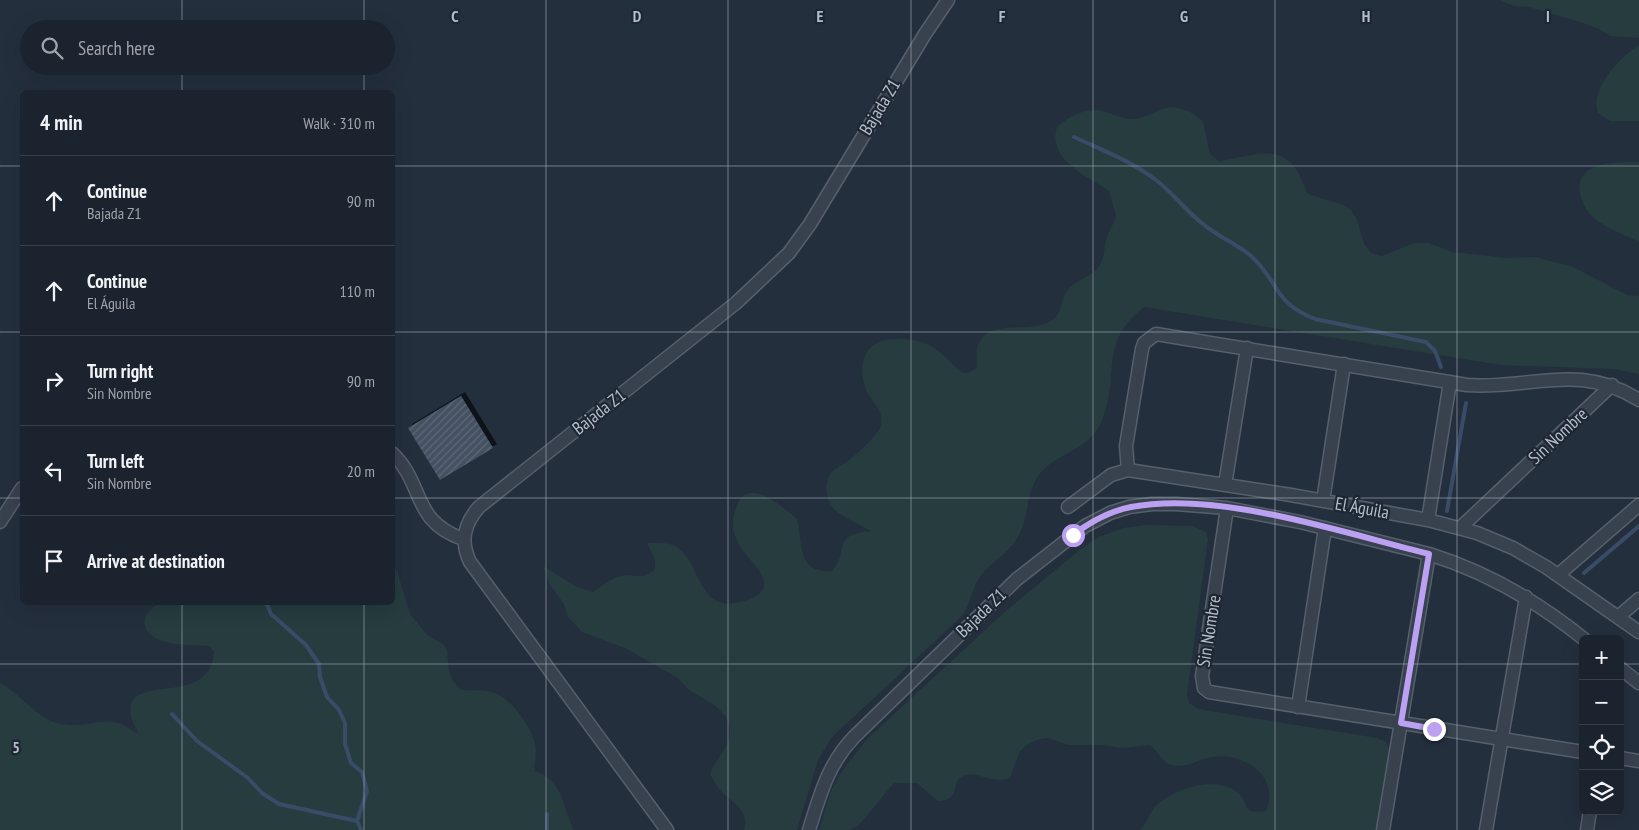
<!DOCTYPE html>
<html lang="en">
<head>
<meta charset="utf-8">
<style>
	:root { --surface:#1b232e; --page:#282f3a; --text:#f1f3f6; --muted:#a0a4aa; --line:#39404a }
	body { margin:0; font-family:"PT Sans Narrow",sans-serif; background:var(--page); color:var(--text) }
	.controls { position:absolute; right:15px; bottom:15px; display:grid; overflow:hidden; border-radius:8px; box-shadow:0 5px 20px #0002 }
	.controls button { width:45px; height:45px; display:grid; place-items:center; padding:0; border:0; border-bottom:1px solid var(--line); background:var(--surface); color:var(--text); font:25px sans-serif }
	.stop { position:absolute; width:15px; height:15px; margin:-11px; border:4px solid #bca0f2; border-radius:50%; background:#fff }
	.stop.end { background:#bca0f2; border-color:#fff; box-shadow:0 1px 5px #0008 }
	.list { margin:0; padding:0; list-style:none }
	h2 { display:flex; justify-content:space-between; align-items:center; height:65px; margin:0; padding:0 20px; font-size:21px }
	h2 small { font-size:16px; font-weight:400; color:var(--muted) }
	.list li { display:grid; grid-template-columns:32px 1fr auto; gap:15px; align-items:center; box-sizing:border-box; height:90px; padding:0 20px; border-top:1px solid var(--line) }
	.list b { display:block; font-size:19px; white-space:nowrap }
	.list p { margin:0; font-size:16px; white-space:nowrap; color:var(--muted) }
	.list em { font-size:16px; font-style:normal; color:var(--muted) }
	.icon { flex:none; width:28px; height:28px; fill:none; stroke:currentColor; stroke-width:2; stroke-linecap:round; stroke-linejoin:round }
	.map { position:relative; flex:none; width:1639px; height:830px; overflow:hidden }
	.search { position:absolute; background:var(--surface); box-shadow:0 5px 20px #0002; left:20px; top:20px; width:375px; height:55px; display:flex; align-items:center; gap:12px; box-sizing:border-box; padding:0 18px; border-radius:28px; color:var(--muted); font-size:19px }
	.panel { position:absolute; background:var(--surface); box-shadow:0 5px 20px #0002; left:20px; top:90px; width:375px; height:515px; border-radius:8px }
	.map>svg:first-child { display:block }
	.green { fill:#263c3f }
	.lines { fill:none; stroke-linecap:round; stroke-linejoin:round }
	.stream { stroke:#394c67; stroke-width:4 }
	.building { fill:url(#building-hatch); filter:url(#shadow) }
	.minor-casing { stroke:#565f6c; stroke-width:15 }
	.minor { stroke:#38414e; stroke-width:12 }
	.route { stroke:#bca0f2; stroke-width:6 }
	.grid { fill:none; stroke:#b4bcc9; stroke-width:1; stroke-opacity:0.55 }
	.labels { text-anchor:middle; stroke-width:4.5; stroke-linejoin:round; paint-order:stroke }
	.street-label { font-size:18px; fill:#b4bcc9; stroke:#1d2633 }
	.grid-label { font-size:16px; text-anchor:middle; font-weight:bold; fill:#b4bcc9; stroke:#1d2633; stroke-width:4.5; stroke-linejoin:round; paint-order:stroke }
</style>
</head>
<body>
<div class="map">
<svg width="1639" height="830" viewBox="0 0 1639 830">
	<defs>
		<pattern id="building-hatch" width="6" height="6" patternUnits="userSpaceOnUse" patternTransform="scale(1.25)"><rect width="6" height="6" fill="#455162"/><path d="M-1 1l2-2M0 6l6-6M5 7l2-2" fill="none" stroke="#5d6877"/></pattern>
		<filter id="shadow"><feDropShadow dx="4" dy="-4" stdDeviation="0" flood-color="#0009"/></filter>
	</defs>
	<rect width="100%" height="100%" fill="#242f3e"/>
	<path class="green" d="M1499,0h140v38l-29,-2 -11,-7 -19,-7 -51,-15 -15,-1z
		M1639,45v76h-29l-12,-8c-8,-25 21,-55 41,-68z
		M1173,107l16,4 14,10 7,33 9,7c22,-2 54,-17 72,2 9,8 11,21 17,31l36,11 7,5 6,10 7,24 7,9 11,3 32,-13h15l23,9 56,6 27,-1 38,10 54,28 12,1v78l-26,-5 -113,-4 -356,-58c-47,38 -23,66 -42,113 -12,32 -46,31 -64,56 -12,18 -9,38 -18,57 -10,21 -28,27 -40,44 -8,11 -10,27 -17,38l-131,122 -14,23 -21,70h-53c5,-19 -8,-25 -20,-36 -6,-5 -10,-13 -14,-20l4,-9 14,-21 2,-14 -4,-13 -10,-11 -27,-16 -11,-12 -51,-29 -45,-17 -14,-15 -4,-13 -15,-21 -6,-17 32,20 17,6c10,-5 19,-14 29,-16 14,-4 20,7 34,-7v-10l-8,-16c9,0 23,-1 30,4 25,17 20,66 63,55 9,-2 22,-6 24,-16 3,-21 -41,-38 -29,-75 2,-6 4,-12 9,-16 5,-3 13,-2 19,0 12,6 24,15 34,24 6,23 -1,55 35,52 19,-22 -2,-36 39,-40 -11,-7 -26,-12 -36,-21 -10,-9 -12,-28 -3,-38 3,-4 9,-6 13,-9 9,-6 34,-28 36,-38 4,-15 -12,-25 -16,-38 -8,-24 1,-48 29,-48 39,0 42,10 68,34h7l8,-5c0,-6 -1,-13 0,-19 8,-35 55,-12 77,-30 8,-7 7,-18 12,-27 7,-11 23,-14 31,-23 9,-10 6,-21 10,-32 3,-8 7,-14 9,-21l-7,-25c-22,-15 -62,-31 -52,-64 11,-10 30,-20 46,-16 10,3 19,8 30,8 14,0 25,-11 40,-12z
		M1639,162v80c-17,-9 -37,-14 -50,-29 -5,-6 -8,-13 -9,-21 -5,-31 38,-30 59,-30z
		M1146,525l47,1 13,6 2,7 -21,156 2,8 9,6 179,29 9,4 4,9 -15,79h-236c8,-5 9,-15 15,-22 18,-19 60,-33 83,-16 13,10 3,23 29,19 14,-34 -20,-58 -52,-54 -15,1 -27,12 -42,8 -10,-2 -14,-14 -22,-20l-27,3 -22,-3h-33l-20,-7 -8,1 -12,5 -8,7 -10,27c-18,7 -32,-8 -47,-2 -13,4 -1,25 -25,25l-21,-18h-23l-35,42 -9,5h-31l12,-39 9,-17 27,-35 140,-129 75,-62 19,-12 22,-8z
		M393,564l5,10 12,40 17,21 16,9 4,6 2,21 4,10 8,9c10,1 21,-1 31,2 18,5 39,34 43,52 2,9 0,18 -1,27 29,8 28,35 40,59h-574v-147c21,11 37,36 60,41 19,4 36,-4 54,-2 8,1 17,8 25,12 -3,-6 -7,-12 -8,-18 -8,-47 80,-5 83,-65l-4,-5c-17,-1 -59,1 -65,-20 -3,-13 7,-17 17,-24h230z"/>
	<g class="lines">
		<path class="stream" d="M1074,137c28,13 57,24 82,43 17,13 30,31 47,44 15,13 33,19 48,32 29,26 21,46 64,63l111,23 9,9 6,16
			M1447,511l19,-108
			M1584,573l55,-47
			M266,602l5,12 35,31 13,19 1,13 7,20 12,13 6,13v21l6,19 11,9 5,19 -10,30 4,9
			M172,714l25,27 51,37 14,15 17,11 78,17
			M547,814v16"/>
	</g>
	<path class="building" d="M461,396l32,52 -53,32 -32,-52z"/>
	<g class="lines">
		<g class="minor-casing">
			<path id="minor" d="M392,453c33,31 19,68 71,86
				M1128,470l-2,-24 16,-97 2,-6 12,-9 311,51c63,5 111,-24 172,15
				M1225,485l22,-137
				M1323,501l21,-137
				M1068,507l43,-32 17,-5 163,25 137,25 49,13 36,15 33,19 93,65
				M1227,508l-25,168 2,12 5,4 374,60
				M1428,520l22,-138
				M0,522l22,-34
				M1460,528l152,-143
				M1558,575l81,-70
				M1618,617l21,-18
				M1620,668l19,15
				M1298,707l27,-179
				M1620,758l19,3
				M667,830l-197,-268c-10,-21 -6,-38 9,-55l257,-204 53,-50 21,-29 115,-190 23,-34
				M809,830c11,-35 19,-66 45,-93l163,-158 68,-53 25,-13 19,-6 23,-3h24l51,4 73,14 129,32c58,18 108,47 155,85
				M1383,830l46,-276
				M1486,830l40,-233
				M1587,830l3,-19"/>
		</g>
		<use href="#minor" class="minor"/>
	</g>
	<g class="lines">
		<path class="route" d="M1073,535c17,-13 37,-24 58,-28 87,-17 212,26 298,47l-28,169 33,6"/>
	</g>
	<path class="grid" d="M182,0v29M364,0v29M546,0v830M728,0v830M911,0v830M1093,0v830M1275,0v830M1457,0v830M182,66v26M364,66v26M0,166h22M392,166h1247M0,332h22M392,332h1247M0,498h22M392,498h1247M182,602v228M364,602v228M0,664h1583M1620,664h19"/>
	<g class="labels">
		<g class="street-label">
			<text transform="translate(880 107) rotate(-59)" y="6">Bajada Z1</text>
			<text transform="translate(599 412) rotate(-38)" y="6">Bajada Z1</text>
			<text transform="translate(1558 436) rotate(-43)" y="6">Sin Nombre</text>
			<text transform="translate(1362 508) rotate(10)" y="6">El Águila</text>
			<text transform="translate(981 613) rotate(-44)" y="6">Bajada Z1</text>
			<text transform="translate(1209 631) rotate(-81)" y="6">Sin Nombre</text>
		</g>
	</g>
	<g class="grid-label">
		<text x="455" y="22">C</text>
		<text x="637" y="22">D</text>
		<text x="820" y="22">E</text>
		<text x="1002" y="22">F</text>
		<text x="1184" y="22">G</text>
		<text x="1366" y="22">H</text>
		<text x="1548" y="22">I</text>
		<text x="16" y="753">5</text>
	</g>
</svg>
<div class="controls">
<button>+</button>
<button>−</button>
<button><svg class="icon" aria-label="locate" viewBox="0 0 24 24"><circle cx="12" cy="12" r="6"/><path d="M12 2v4M12 18v4M2 12h4M18 12h4"/></svg></button>
<button><svg class="icon" aria-label="layers" viewBox="0 0 24 24"><path d="M12 4l9 5-9 5-9-5zM3 14l9 5 9-5"/></svg></button>
</div>
<div class="stop" style="left:1073px;top:535px"></div>
<div class="stop end" style="left:1434px;top:729px"></div>
<div class="search"><svg class="icon" aria-label="search" viewBox="0 0 24 24"><circle cx="10" cy="10" r="6"/><path d="M15 15l6 6"/></svg>Search here</div>
<section class="panel">
<h2>4 min<small>Walk · 310 m</small></h2>
<ul class="list">
<li><svg class="icon" aria-label="ahead" viewBox="0 0 24 24"><path d="M12 20V5M6 11l6-6 6 6"/></svg><div><b>Continue</b><p>Bajada Z1</p></div><em>90 m</em></li>
<li><svg class="icon" aria-label="ahead" viewBox="0 0 24 24"><path d="M12 20V5M6 11l6-6 6 6"/></svg><div><b>Continue</b><p>El Águila</p></div><em>110 m</em></li>
<li><svg class="icon" aria-label="right" viewBox="0 0 24 24"><path d="M7 20v-9h11M14 6l5 5-5 5"/></svg><div><b>Turn right</b><p>Sin Nombre</p></div><em>90 m</em></li>
<li><svg class="icon" aria-label="left" viewBox="0 0 24 24"><path d="M17 20v-9H6M10 6l-5 5 5 5"/></svg><div><b>Turn left</b><p>Sin Nombre</p></div><em>20 m</em></li>
<li><svg class="icon" aria-label="arrive" viewBox="0 0 24 24"><path d="M6 21V4h12l-3 4 3 4H6"/></svg><div><b>Arrive at destination</b></div></li>
</ul>
</section>
</div>
</body>
</html>
